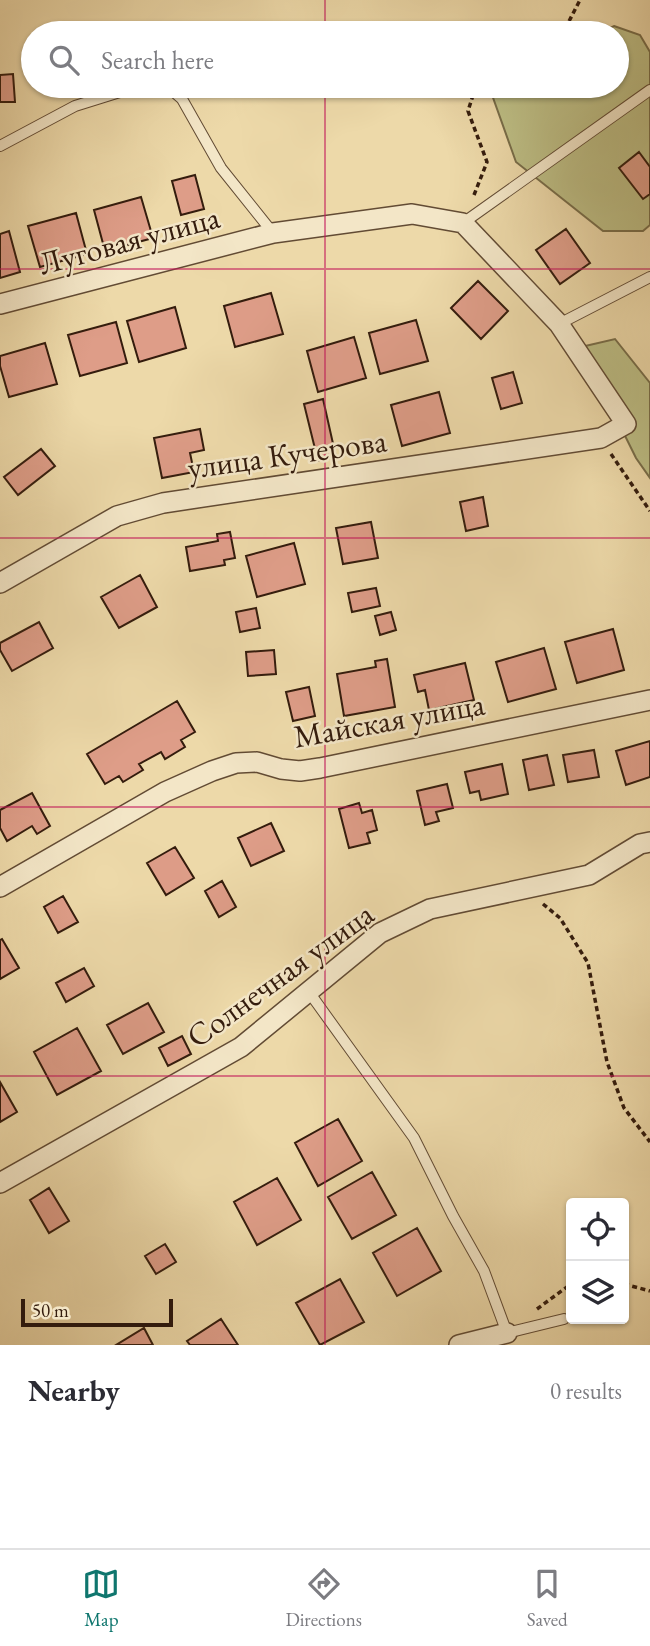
<!DOCTYPE html>
<html lang="en">
<head>
<meta charset="utf-8">
<style>
	:root { --surface:#fff; --page:#f7f7f7; --text:#2b2b33; --muted:#7c7c81; --line:#e1e1e2; --accent:#0f766e }
	body { margin:0; font-family:"EB Garamond",serif; background:var(--page); color:var(--text) }
	.controls { position:absolute; right:21px; bottom:21px; display:grid; overflow:hidden; border-radius:7px; box-shadow:0 2px 5px #0004 }
	.controls button { width:63px; height:63px; display:grid; place-items:center; padding:0; border:0; border-bottom:2px solid var(--line); background:var(--surface); color:var(--text); font:35px sans-serif }
	.scale { position:absolute; left:21px; bottom:18px; width:152px; box-sizing:border-box; padding-left:7px; border:4px solid #341c0d; border-top:0; font-size:19px; line-height:24px; white-space:nowrap; color:#341c0d; -webkit-text-stroke:5px #f3e6c7; paint-order:stroke }
	.list { margin:0; padding:0; list-style:none }
	h2 { display:flex; justify-content:space-between; align-items:center; height:91px; margin:0; padding:0 28px; font-size:30px }
	h2 small { font-size:23px; font-weight:400; color:var(--muted) }
	.icon { flex:none; width:38px; height:38px; fill:none; stroke:currentColor; stroke-width:2; stroke-linecap:round; stroke-linejoin:round }
	.map { position:relative; flex:none; width:650px; height:1345px; overflow:hidden }
	.search { position:absolute; background:var(--surface); box-shadow:0 2px 5px #0004; left:21px; right:21px; top:21px; height:77px; display:flex; align-items:center; gap:18px; box-sizing:border-box; padding:0 24px; border-radius:38px; color:var(--muted); font-size:26px }
	.sheet { height:203px; background:var(--surface) }
	nav { display:flex; justify-content:space-around; align-items:center; box-sizing:border-box; height:98px; border-top:2px solid var(--line); background:var(--surface); font-size:19px; color:var(--muted) }
	nav a { display:grid; justify-items:center; gap:4px }
	nav .on { color:var(--accent) }
	.map>svg:first-child { display:block }
	.green { fill:#bdbe85; stroke:#786d49; stroke-width:2 }
	.building { fill:#de9d88; stroke:#341c0d; stroke-width:2 }
	.lines { fill:none; stroke-linecap:round; stroke-linejoin:round }
	.lane-casing { stroke:#624b34; stroke-width:12 }
	.street-casing { stroke:#624b34; stroke-width:22 }
	.path { stroke:#341c0d; stroke-width:3.5; stroke-dasharray:5 3.5; stroke-linecap:butt }
	.lane { stroke:#f3e6c7; stroke-width:10 }
	.street { stroke:#f3e6c7; stroke-width:19 }
	.grid { fill:none; stroke:#c2185b; stroke-width:2; stroke-opacity:0.55 }
	.labels { text-anchor:middle; stroke-width:5; stroke-linejoin:round; paint-order:stroke }
	.street-label { font-size:32px; fill:#341c0d; stroke:#f3e6c7 }
</style>
</head>
<body>
<div class="map">
<svg width="650" height="1345" viewBox="0 0 650 1345">
	<rect width="100%" height="100%" fill="#edd9a9"/>
	<filter id="stains"><feTurbulence type="fractalNoise" baseFrequency=".00286" numOctaves="4"/><feColorMatrix values="0 0 0 0 .2 0 0 0 0 .09 0 0 0 0 .02 0 0 0 .5 -.17"/></filter>
	<radialGradient id="worn" r=".72"><stop offset=".6" stop-color="#630" stop-opacity="0"/><stop offset="1" stop-color="#630" stop-opacity=".3"/></radialGradient>
	<path class="green" d="M614,26l26,9 10,17v173l-7,6h-40l-87,-69 -25,-70 12,-6h114v-53h-17z
		M615,339l35,44v95l-14,-20 -55,-111z"/>
	<path class="building" d="M127,23l3,10h-37v-1z
		M13,74l2,28h-15v-27z
		M639,152l11,15v27l-7,5 -24,-31z
		M195,175l9,34 -23,6 -9,-34z
		M141,197l12,41 -48,13 -11,-41z
		M76,213l11,41 -47,13 -12,-41z
		M566,229l24,34 -30,21 -24,-34z
		M9,231l11,41 -20,6v-44z
		M478,281l30,30 -27,28 -30,-31z
		M271,293l12,41 -48,13 -11,-41z
		M175,307l11,41 -47,14 -12,-41z
		M416,320l12,41 -48,13 -11,-41z
		M116,322l11,41 -47,13 -12,-41z
		M354,337l12,41 -48,14 -11,-41z
		M45,343l12,41 -48,13 -9,-31v-10z
		M513,372l9,31 -21,6 -9,-31z
		M439,392l11,41 -48,13 -11,-41z
		M323,399l13,58 -18,4 -14,-57z
		M200,429l4,21 -14,3 4,19 -32,6 -8,-40z
		M41,449l14,17 -37,29 -14,-18z
		M483,497l5,29 -22,5 -6,-29z
		M371,522l7,36 -35,6 -7,-36z
		M230,532l5,26 -11,2 1,5 -35,6 -4,-24 32,-6 -1,-7z
		M294,543l11,41 -48,13 -11,-41z
		M140,575l17,32 -38,21 -18,-31z
		M376,588l4,18 -28,6 -4,-19z
		M256,608l4,20 -20,4 -4,-20z
		M391,612l5,18 -16,5 -5,-19z
		M39,622l14,26 -41,23 -12,-21v-7z
		M613,629l11,41 -47,13 -12,-41z
		M544,648l12,41 -48,13 -12,-40z
		M274,650l2,24 -28,2 -2,-24z
		M387,659l8,48 -51,9 -7,-42 39,-7 -1,-6z
		M465,663l9,37 -45,10 -4,-20 -7,2 -4,-17z
		M309,687l6,29 -22,5 -7,-29z
		M177,701l18,31 -14,8 4,7 -20,12 -4,-7 -22,12 4,6 -20,12 -4,-6 -14,8 -18,-30z
		M650,741v36l-24,8 -10,-34z
		M594,750l5,27 -31,5 -5,-27z
		M547,755l7,30 -25,5 -6,-30z
		M502,764l6,30 -27,6 -2,-9 -9,2 -5,-21z
		M447,784l6,24 -17,4 3,9 -14,4 -8,-34z
		M32,793l18,33 -13,8 -5,-8 -25,15 -7,-13v-18z
		M359,803l3,10 10,-3 5,20 -10,3 3,10 -21,5 -10,-39z
		M271,823l13,28 -33,15 -13,-28z
		M175,847l19,31 -28,17 -19,-32z
		M222,881l14,26 -17,10 -14,-26z
		M63,896l15,26 -20,11 -14,-26z
		M2,939l17,29 -19,11v-39z
		M84,968l10,18 -28,16 -10,-19z
		M148,1003l16,29 -41,22 -16,-29z
		M77,1028l24,43 -44,24 -23,-43z
		M182,1036l9,18 -23,12 -9,-18z
		M0,1082l17,30 -17,10z
		M338,1119l24,42 -44,25 -23,-43z
		M372,1172l24,43 -44,24 -24,-42z
		M277,1178l24,42 -44,25 -23,-43z
		M49,1188l20,33 -20,12 -19,-33z
		M417,1228l24,43 -44,25 -24,-43z
		M165,1244l11,18 -20,12 -11,-18z
		M340,1279l24,43 -44,23 -24,-42z
		M221,1319l17,26h-48l-3,-4z
		M144,1328l9,17h-37z"/>
	<g class="lines">
		<g class="lane-casing">
			<path id="lane" d="M167,86l15,13 39,69 52,65
				M0,146l75,-40 64,-20
				M463,223l187,-133
				M559,324l91,-47
				M309,992l105,146 39,78 31,55 23,62 57,-14"/>
		</g>
		<g class="street-casing">
			<path id="street" d="M0,304l273,-71 139,-19 51,9 96,101 67,100 -25,14 -438,65 -46,13 -117,67
				M0,887l165,-95 47,-21 24,-8 21,-1 24,7 19,2 20,-3 330,-68
				M0,1183l241,-136 139,-114 50,-24 159,-34 51,-31 10,-2
				M459,1345l48,-12"/>
		</g>
		<path class="path" d="M558,33l7,-4 15,-29
			M474,195l13,-33 -19,-51 6,-19 9,-6
			M611,454l39,57
			M543,904l17,14 28,45 19,99 17,46 26,34
			M624,1284l26,7
			M537,1309l34,-25"/>
		<use href="#lane" class="lane"/>
		<use href="#street" class="street"/>
	</g>
	<path class="grid" d="M325,0v33M325,86v1259M0,269h650M0,538h650M0,807h650M0,1076h650"/>
	<g class="labels">
		<g class="street-label">
			<text transform="translate(129 240) rotate(-15)" y="11">Луговая улица</text>
			<text transform="translate(287 454) rotate(-8)" y="11">улица Кучерова</text>
			<text transform="translate(389 720) rotate(-10)" y="11">Майская улица</text>
			<text transform="translate(280 975) rotate(-36)" y="11">Солнечная улица</text>
		</g>
	</g>
	<rect width="100%" height="100%" filter="url(#stains)"/>
	<rect width="100%" height="100%" fill="url(#worn)"/>
</svg>
<div class="controls">
<button><svg class="icon" aria-label="locate" viewBox="0 0 24 24"><circle cx="12" cy="12" r="6"/><path d="M12 2v4M12 18v4M2 12h4M18 12h4"/></svg></button>
<button><svg class="icon" aria-label="layers" viewBox="0 0 24 24"><path d="M12 4l9 5-9 5-9-5zM3 14l9 5 9-5"/></svg></button>
</div>
<div class="scale">50 m</div>
<div class="search"><svg class="icon" aria-label="search" viewBox="0 0 24 24"><circle cx="10" cy="10" r="6"/><path d="M15 15l6 6"/></svg>Search here</div>
</div>
<section class="sheet">
<h2>Nearby<small>0 results</small></h2>
<ul class="list">
</ul>
</section>
<nav>
<a class="on"><svg class="icon" aria-label="map" viewBox="0 0 24 24"><path d="M3 6l6-2 6 2 6-2v14l-6 2-6-2-6 2zM9 4v14M15 6v14"/></svg>Map</a>
<a><svg class="icon" aria-label="directions" viewBox="0 0 24 24"><path d="M12 3l9 9-9 9-9-9zM9 14v-3h6M13 9l2 2-2 2"/></svg>Directions</a>
<a><svg class="icon" aria-label="saved" viewBox="0 0 24 24"><path d="M7 4h10v16l-5-4-5 4z"/></svg>Saved</a>
</nav>
</body>
</html>
